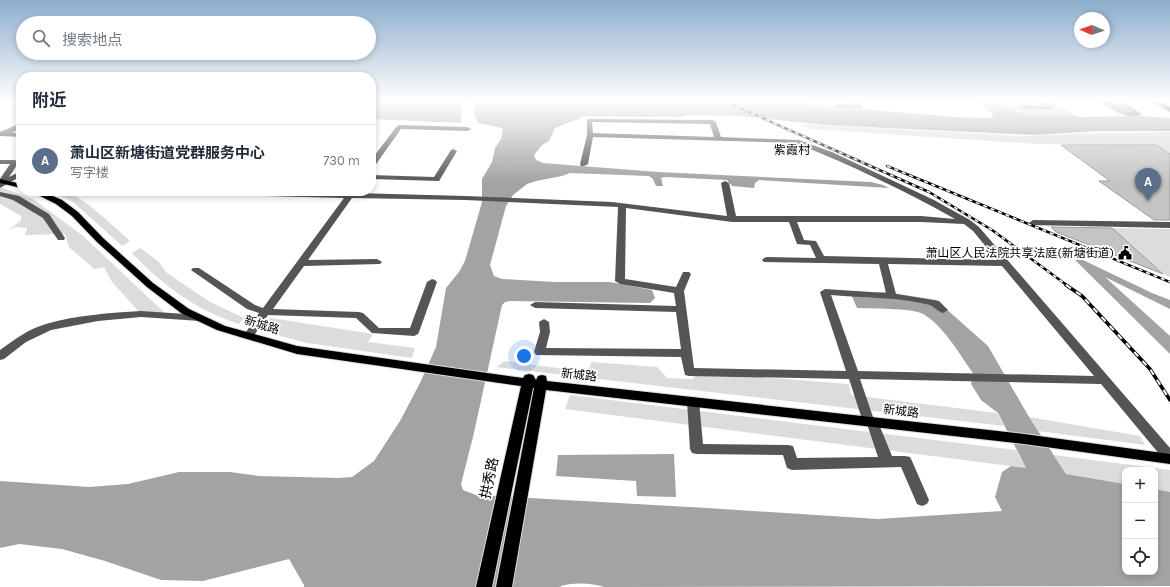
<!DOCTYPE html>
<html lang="zh">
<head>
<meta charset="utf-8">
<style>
	:root { --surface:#fff; --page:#f2f2f3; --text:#1f2937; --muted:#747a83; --line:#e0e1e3; --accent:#d93025 }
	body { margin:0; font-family:Karla,"Noto Sans SC",sans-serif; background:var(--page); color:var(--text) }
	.controls { position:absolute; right:12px; bottom:12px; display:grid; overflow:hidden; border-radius:8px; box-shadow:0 2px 6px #0003 }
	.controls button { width:36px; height:36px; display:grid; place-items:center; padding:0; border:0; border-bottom:1px solid var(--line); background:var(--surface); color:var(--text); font:20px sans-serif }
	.compass { position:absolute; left:1074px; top:12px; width:36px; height:36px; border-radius:50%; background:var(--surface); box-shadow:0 2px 6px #0003; rotate:272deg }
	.you { position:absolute; left:524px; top:356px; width:14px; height:14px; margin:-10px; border:3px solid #fff; border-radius:50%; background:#1a73e8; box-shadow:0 0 0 6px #1a73e833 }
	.badge { display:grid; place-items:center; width:26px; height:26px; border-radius:50%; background:var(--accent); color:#fff; font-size:13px; font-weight:700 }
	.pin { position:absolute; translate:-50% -33px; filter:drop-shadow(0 1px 2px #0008) }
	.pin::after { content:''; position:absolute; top:21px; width:14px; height:12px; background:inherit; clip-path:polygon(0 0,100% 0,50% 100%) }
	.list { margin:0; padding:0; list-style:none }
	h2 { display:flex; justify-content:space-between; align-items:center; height:52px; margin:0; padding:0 16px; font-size:17px }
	h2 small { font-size:13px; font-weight:400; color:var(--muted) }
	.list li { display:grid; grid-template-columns:26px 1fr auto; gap:12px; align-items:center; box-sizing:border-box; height:72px; padding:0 16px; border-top:1px solid var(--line) }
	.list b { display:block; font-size:15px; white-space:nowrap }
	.list p { margin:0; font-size:13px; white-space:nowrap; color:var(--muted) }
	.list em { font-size:13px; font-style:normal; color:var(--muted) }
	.icon { flex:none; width:22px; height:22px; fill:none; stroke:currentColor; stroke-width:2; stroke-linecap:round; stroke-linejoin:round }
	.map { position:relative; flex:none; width:1170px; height:587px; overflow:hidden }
	.search { position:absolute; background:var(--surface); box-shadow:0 2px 6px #0003; left:16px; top:16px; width:360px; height:44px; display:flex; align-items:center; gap:10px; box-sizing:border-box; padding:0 14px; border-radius:22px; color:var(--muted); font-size:15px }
	.panel { position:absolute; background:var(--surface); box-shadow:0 2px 6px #0003; left:16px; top:72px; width:360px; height:124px; border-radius:16px }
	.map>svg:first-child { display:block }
	.green { fill:#dcdcdc }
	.water { fill:#a3a3a3 }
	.building { fill:#c4c4c4; stroke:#999 }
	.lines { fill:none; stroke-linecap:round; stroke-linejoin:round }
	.major-casing { stroke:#dbdbdb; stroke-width:2 }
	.minor { fill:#555; fill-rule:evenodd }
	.major { fill:#000; fill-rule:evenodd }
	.rail-far1-casing { stroke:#000; stroke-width:2.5 }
	.rail-casing { stroke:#000; stroke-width:3.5 }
	.rail-far1 { stroke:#fff; stroke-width:1.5; stroke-dasharray:4; stroke-linecap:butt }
	.rail { stroke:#fff; stroke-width:2; stroke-dasharray:6; stroke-linecap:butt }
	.labels { text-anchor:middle; stroke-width:3.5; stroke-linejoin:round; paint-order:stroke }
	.far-quarter-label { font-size:12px; fill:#000; stroke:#fff }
	.poi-label { font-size:12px; fill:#000; stroke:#fff; text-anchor:end }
	.street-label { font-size:12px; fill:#000; stroke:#fff }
	.near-street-label { font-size:14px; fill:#000; stroke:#fff }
</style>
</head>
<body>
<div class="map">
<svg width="1170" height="587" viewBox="0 0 1170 587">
	<rect width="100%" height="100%" fill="#fff"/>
	<path class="green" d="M800,124l225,12 70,-3 75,-1v22l-14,-9 -119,-1 -227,-15z
		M0,187l33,12 49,36 86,81 -27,-2 -29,-32 -8,-15 -10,2 -25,-22 -4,-13 -40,1 2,-7 -11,-1 -7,3 12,-10v-4l-21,-12z
		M51,191c4,0 11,-1 15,1 18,5 49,36 64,49l-8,5 -49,-44z
		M1111,228l59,1v48l-5,-2z
		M140,248l18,13 9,12 43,29 34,16 -5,6c-43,-14 -76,-38 -107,-71z
		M271,318l102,16 -5,8 47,6 -3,10 -105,-15 -49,-13 2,-5z
		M505,361l83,11 3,-10 66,5 10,11 26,1 3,-7 153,12 2,11 146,18 7,13 -508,-59z
		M570,395l446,55 10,18 -461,-59z
		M1029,417l111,19 5,9 -107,-14z
		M1054,455l116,15v22l-15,-3v-19h-30v14l-59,-10z"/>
	<path class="water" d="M371,100h91l-1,23 -90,-4z
		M475,100h284l195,17 34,1 5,-1 -1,-4 -15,-13h23l14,12 12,3 57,2 47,-1 -27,-16h10l27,16 30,2v13h-71l-65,4 -207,-10 -86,-9 -52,-1 -9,2 -98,-1 -1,2 -26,10 -6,13 -7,4 -8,10 2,5 7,3 115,9 213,10 12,3 6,3 -130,-8 -4,3 -1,5 -22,-2 -5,-6 -62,-3 -4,1 2,8h-7l-3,-7 -4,-3 -79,-3 -8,3 -26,5 -9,3 -14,11 -7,11 -16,59 4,11 8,3 52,3h56l42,8 3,8 -5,5 -140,-2 -5,1 -3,3 -29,132 -12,47 2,6 13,5 231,13 171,11 124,-8 -7,-14 7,-25 9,-6 15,2 -28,-55 -17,-13 -10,-16 2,-11c-13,-18 -31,-50 -52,-60 -12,-5 -49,-4 -64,-5l-6,-14 35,-2 50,8 52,46 41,71 37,57 59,10v88h30v-83l15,3v94l-566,1c-12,-4 -33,-5 -45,0h-255v-2l-15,-26 -86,22 -42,-1 -56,-19 -43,-12 -43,-5 -19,4v-67l89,6 39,-3 51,-12h51l29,4 79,2 14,-1 22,-16 26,-40 20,-38 16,-36 10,-59 13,-16 6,-11 17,-59v-23l10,-17 3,-14 6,-9 2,-10 -5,-2 -20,-4 -4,-11z
		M1075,260h8l69,33 18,7v9l-65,-32 65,59v18z
		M674,454l2,43 -39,-1 -1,-15 -80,-5 2,-21z"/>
	<path class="building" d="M1006,100h28l6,4h-18l-4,3 4,3 28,2 4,-4 -6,-6h2l26,15 -50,-2 -11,-3z
		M1061,145h95l14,9v66h-16l-55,-39h11z
		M1051,227l61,1 51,46 -107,-42z"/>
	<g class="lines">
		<g class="major-casing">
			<path id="major" d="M1150,100h8l12,7v5z
				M0,179l21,5v4l-21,-5z
				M30,191h11l21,9 16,12 25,26 50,45 36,26 36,17 72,20 226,32 2,-3 4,-1 4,1 3,5 2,-4 4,-1 4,1 1,5 477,53 146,20v10l-146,-20 -478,-54 -34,197h-16l38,-199h-1l-41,199h-16l45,-201 -224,-32 -80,-24 -36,-17 -34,-26 -50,-45 -25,-26 -16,-12z"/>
		</g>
		<path class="minor" d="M852,100h6l5,7 -1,1h-26l-3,-2 3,-2 19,1z
			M1037,100h7l9,8 -3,2 -28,-1 -3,-2 3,-2 22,1z
			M1098,100h8l22,12h3l-19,-12h8l22,14c-12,8 -34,-6 -44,-14z
			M1156,100h7l-4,3z
			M587,119l126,1 3,2 5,15 78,3 33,12 102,48 36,20 9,7 191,221v14l-5,-1 -64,-77 -241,-5 13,38 3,2 2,3 14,34h13l5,1 2,4 17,39 -2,4 -5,2 -5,-2 -16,-37 -109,3 -5,-2 -4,-13 -86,-1 -5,-1 -2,-4 -3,-48 2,-3 4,-1 4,1 2,3 4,43 85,1 5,1 4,12 81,-1 -12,-36 -3,-2 -2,-3 -12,-37 -160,-3 -4,-1 -4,-18 -145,-2 -2,-3 6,-20 -1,-10 5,-3 5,3 1,10 -4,16 135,1 -5,-37 -141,-4 -5,-3 5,-3 141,4 -2,-13 -54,-9 -5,-3 3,-74 -153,-7 -113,-2 -44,62 69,-1 5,3 -2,2 -76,2 -31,43 86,3 4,1 16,15h31l17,-46 5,-3 3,1 2,2 -18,50 -1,2 -4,2 -42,-3 -16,-15 -88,-3 -13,19h-8l-1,-2 13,-19 -12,-4 -56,-39 2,-2h6l56,37 8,3 81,-110 -127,-3 -4,-2 2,-2 132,2 2,-2h6v2l110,3 147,6 115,14 -6,-33 4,-2 4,2 7,33h185l34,3c-51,-29 -105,-54 -159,-76l-203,-6 -5,27 -4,2h-3l-1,-2 7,-29zM592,122l118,2 4,13 -121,-4zM626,208l106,14h57l8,22 13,1 6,13 -49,-1 -3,1 -2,2 2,2 115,2 7,29 -61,-4 -5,3 26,79 -152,-3 -10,-77 7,-17 -2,-2h-6l-7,15 -51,-8zM797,222h124l43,2 9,7 24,29 -173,-4 -8,-15 -12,-1zM888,264l114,2 92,110 -236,-5 -27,-76c32,3 69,2 99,10 5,2 8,7 13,8l5,-3 -9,-9 -43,-7z
			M21,123v5l-9,5h9v4l-21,-1v-4z
			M399,125l69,2 3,2 -3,2 -67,-2 -27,38h-3v-7l26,-34z
			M453,149l4,2 -18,30 -68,-2v-4l63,2 17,-27z
			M0,160h15l4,2 -10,15 12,-6v5l-21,12v-5l3,-2 -3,-2 10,-15h-10z
			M0,192l19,4 30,18 16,24 -1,2h-6l-15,-22 -30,-18 -13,-4z
			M1033,220l137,2v6l-140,-3 -1,-2z
			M141,311l59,4 5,3 -5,3 -59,-4 -43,4 -47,9 -25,12 -22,17 -4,1v-10c14,-10 28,-21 46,-26 29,-9 65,-11 95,-13z"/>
		<use href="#major" class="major"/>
		<g class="rail-far1-casing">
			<path id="rail-far1" d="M722,100l207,92 63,38 76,56
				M887,166l283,116"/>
		</g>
		<g class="rail-casing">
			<path id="rail" d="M1066,285l16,11 68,73 20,31"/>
		</g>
		<use href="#rail-far1" class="rail-far1"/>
		<use href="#rail" class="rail"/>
	</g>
	<linearGradient id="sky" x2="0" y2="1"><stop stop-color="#8cadcc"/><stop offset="0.55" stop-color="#fff"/><stop offset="1" stop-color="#fff" stop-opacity="0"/></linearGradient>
	<rect width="1170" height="183" fill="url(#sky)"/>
	<defs>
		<g id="civic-bare" transform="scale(1.08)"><path d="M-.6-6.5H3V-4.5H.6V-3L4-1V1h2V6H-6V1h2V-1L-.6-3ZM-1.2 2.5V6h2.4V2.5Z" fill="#000" stroke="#fff" stroke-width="2.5" paint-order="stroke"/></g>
	</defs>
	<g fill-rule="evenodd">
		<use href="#civic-bare" x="1125" y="253"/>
	</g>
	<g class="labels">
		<g class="far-quarter-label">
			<text x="792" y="154">紫霞村</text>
		</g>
		<g class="poi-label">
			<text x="1114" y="257">萧山区人民法院共享法庭(新塘街道)</text>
		</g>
		<g class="street-label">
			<text transform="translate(262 325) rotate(17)" y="4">新城路</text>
			<text transform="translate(579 375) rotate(6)" y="4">新城路</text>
			<text transform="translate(901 411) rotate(7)" y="4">新城路</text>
		</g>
		<g class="near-street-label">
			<text transform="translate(489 478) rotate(-78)" y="5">拱秀路</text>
		</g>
	</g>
</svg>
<div class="controls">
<button>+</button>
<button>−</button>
<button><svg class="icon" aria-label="locate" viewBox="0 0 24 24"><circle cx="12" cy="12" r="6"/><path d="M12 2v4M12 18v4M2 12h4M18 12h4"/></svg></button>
</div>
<svg class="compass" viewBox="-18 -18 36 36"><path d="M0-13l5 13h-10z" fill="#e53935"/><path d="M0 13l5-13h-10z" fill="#747a83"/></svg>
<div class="you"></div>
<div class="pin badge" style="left:1148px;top:201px;background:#5c6f8a">A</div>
<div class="search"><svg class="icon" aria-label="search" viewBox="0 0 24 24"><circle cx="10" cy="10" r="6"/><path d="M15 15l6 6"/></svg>搜索地点</div>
<section class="panel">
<h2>附近<small></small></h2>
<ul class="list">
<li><span class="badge" style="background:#5c6f8a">A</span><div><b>萧山区新塘街道党群服务中心</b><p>写字楼</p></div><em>730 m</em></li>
</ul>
</section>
</div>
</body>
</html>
